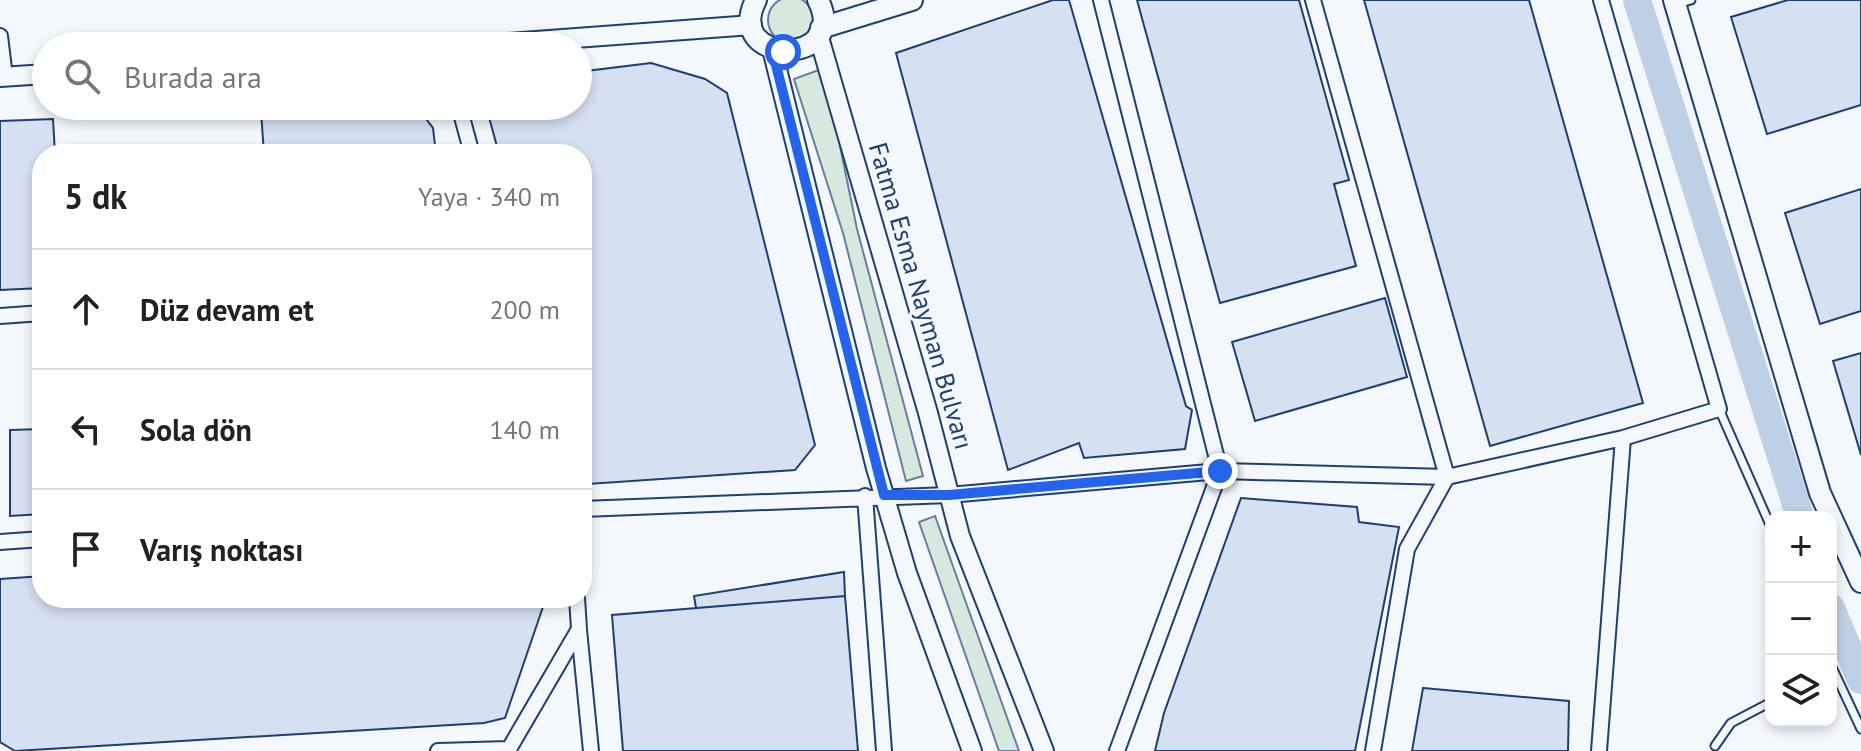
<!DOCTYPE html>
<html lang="tr">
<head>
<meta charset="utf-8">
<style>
	:root { --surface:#fff; --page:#f2f2f2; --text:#222; --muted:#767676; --line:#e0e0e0 }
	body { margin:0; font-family:"PT Sans",sans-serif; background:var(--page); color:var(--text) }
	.controls { position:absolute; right:24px; bottom:24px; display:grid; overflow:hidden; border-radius:16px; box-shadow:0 4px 12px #0003 }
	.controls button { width:72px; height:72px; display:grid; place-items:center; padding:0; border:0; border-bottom:2px solid var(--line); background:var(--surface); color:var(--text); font:40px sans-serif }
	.stop { position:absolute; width:24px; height:24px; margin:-18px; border:6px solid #2563eb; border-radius:50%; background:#fff }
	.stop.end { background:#2563eb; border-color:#fff; box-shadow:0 2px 8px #0008 }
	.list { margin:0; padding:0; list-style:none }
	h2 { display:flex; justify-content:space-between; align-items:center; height:104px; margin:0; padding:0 32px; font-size:34px }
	h2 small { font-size:26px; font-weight:400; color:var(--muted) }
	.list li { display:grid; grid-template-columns:52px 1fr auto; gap:24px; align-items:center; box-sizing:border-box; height:120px; padding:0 32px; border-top:2px solid var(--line) }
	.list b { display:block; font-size:30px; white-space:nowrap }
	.list em { font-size:26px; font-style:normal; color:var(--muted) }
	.icon { flex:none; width:44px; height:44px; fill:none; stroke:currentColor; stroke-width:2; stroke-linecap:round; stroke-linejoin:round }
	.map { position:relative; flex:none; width:1861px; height:751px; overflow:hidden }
	.search { position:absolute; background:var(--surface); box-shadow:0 4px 12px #0003; left:32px; top:32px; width:560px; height:88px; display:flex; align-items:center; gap:20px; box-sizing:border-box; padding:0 28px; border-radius:44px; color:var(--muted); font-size:30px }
	.panel { position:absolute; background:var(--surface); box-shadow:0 4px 12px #0003; left:32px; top:144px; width:560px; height:464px; border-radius:32px }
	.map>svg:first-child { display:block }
	.green { fill:#d7e8df; stroke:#687fa3; stroke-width:2 }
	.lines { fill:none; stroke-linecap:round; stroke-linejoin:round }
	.river { stroke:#bed0e5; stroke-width:28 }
	.building { fill:#d5e0f0; stroke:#1d3f73; stroke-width:2 }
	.service-casing { stroke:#1d3f73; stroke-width:11 }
	.minor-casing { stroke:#1d3f73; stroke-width:18 }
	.tertiary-casing { stroke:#1d3f73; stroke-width:22 }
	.secondary-casing { stroke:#1d3f73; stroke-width:24 }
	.service { stroke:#f4f7fb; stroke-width:7 }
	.minor { stroke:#f4f7fb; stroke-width:14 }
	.tertiary { stroke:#f4f7fb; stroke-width:18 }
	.secondary { stroke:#f4f7fb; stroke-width:20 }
	.route { stroke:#2563eb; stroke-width:10 }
	.labels { text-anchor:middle; stroke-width:6; stroke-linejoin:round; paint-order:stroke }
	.street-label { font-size:26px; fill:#1d3f73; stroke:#f4f7fb }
</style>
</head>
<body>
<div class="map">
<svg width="1861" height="751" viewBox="0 0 1861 751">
	<rect width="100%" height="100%" fill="#f4f7fb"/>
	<path class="green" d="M768 20a23 23 0 1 1 46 0a23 23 0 1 1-46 0Z
		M824,68l33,161 66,247 -17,5 -63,-248 -49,-154z
		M935,516l84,235h-20l-80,-229z"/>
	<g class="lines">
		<path class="river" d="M1637,0l163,517
			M1831,608l30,72"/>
	</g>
	<path class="building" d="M1053,0h16l117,406 6,4 -7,39 -101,9 -5,-15 -71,27 -112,-417z
		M1137,0h162l50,180 -15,4 22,82 -136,37z
		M1364,0h165l114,403 -153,43z
		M1788,0h73v105l-94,29 -36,-117z
		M651,63l54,16 22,14 88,352 -20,25 -207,14 -6,-24v-306h-83l-13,-48h92v-34z
		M346,106h70l17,22 3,26h-172l-3,-43z
		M53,119l2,35h-13v134l-42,2v-169z
		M1861,189v122l-41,13 -35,-111z
		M1385,298l22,79 -152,44 -23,-79z
		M1861,353v102l-28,-94z
		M42,429v85l-32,2v-86z
		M1241,498l116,9 2,15 40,5 -44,224h-200l9,-38z
		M844,572l1,24 -149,12 -2,-12z
		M42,576v22h504l-41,120 -21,5 -469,28 -15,-9v-163z
		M845,596l13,155h-235l-11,-136z
		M1423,688l146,13 -1,50h-156z"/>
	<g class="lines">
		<g class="service-casing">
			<path id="service" d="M1677,4l14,-4
				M1719,409l52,118
				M1831,665l30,64
				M1715,746l16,-23 40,-21"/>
		</g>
		<g class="minor-casing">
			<path id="minor" d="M1101,0l119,471 -103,280
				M1313,0l134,477 -40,72 -34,202
				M0,36l5,41
				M459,106l13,48
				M0,316l42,-3
				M865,496l19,255
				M582,509l367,-14 271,-24 227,6 176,-39 96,-29 -118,-409
				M0,542l42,-3
				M579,630l12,121
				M438,751l71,-2 70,-120 -2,-31
				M1599,751l24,-313"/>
		</g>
		<g class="tertiary-casing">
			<path id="tertiary" d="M818,34l110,379 32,123 84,215
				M467,46l285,-21
				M772,49l104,419 31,105 65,178
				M0,77l46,-3"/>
		</g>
		<g class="secondary-casing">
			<path id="secondary" d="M756,0c-34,66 96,67 62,0
				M1674,0l146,493 11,24
				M821,28l91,-28
				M1831,517l30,65"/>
		</g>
		<use href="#service" class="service"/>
		<use href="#minor" class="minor"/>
		<use href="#tertiary" class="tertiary"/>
		<use href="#secondary" class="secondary"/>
	</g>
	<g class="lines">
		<path class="route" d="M783,52l-11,-3 112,446h65l271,-24"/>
	</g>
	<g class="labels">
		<g class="street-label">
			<text transform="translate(921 296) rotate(74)" y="9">Fatma Esma Nayman Bulvarı</text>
		</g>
	</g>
</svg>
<div class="controls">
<button>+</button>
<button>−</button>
<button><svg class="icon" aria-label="layers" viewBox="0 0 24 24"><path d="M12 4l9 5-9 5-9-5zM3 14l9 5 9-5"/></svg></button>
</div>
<div class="stop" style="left:783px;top:52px"></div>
<div class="stop end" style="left:1220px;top:471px"></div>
<div class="search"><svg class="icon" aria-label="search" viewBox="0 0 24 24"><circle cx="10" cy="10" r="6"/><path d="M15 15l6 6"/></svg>Burada ara</div>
<section class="panel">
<h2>5 dk<small>Yaya · 340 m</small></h2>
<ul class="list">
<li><svg class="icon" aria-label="ahead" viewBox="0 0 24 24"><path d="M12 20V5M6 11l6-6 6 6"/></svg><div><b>Düz devam et</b></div><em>200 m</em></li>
<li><svg class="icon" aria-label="left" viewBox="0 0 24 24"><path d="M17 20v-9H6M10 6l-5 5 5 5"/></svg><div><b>Sola dön</b></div><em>140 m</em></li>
<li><svg class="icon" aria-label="arrive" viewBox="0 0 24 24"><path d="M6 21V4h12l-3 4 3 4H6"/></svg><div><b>Varış noktası</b></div></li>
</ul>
</section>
</div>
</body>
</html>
